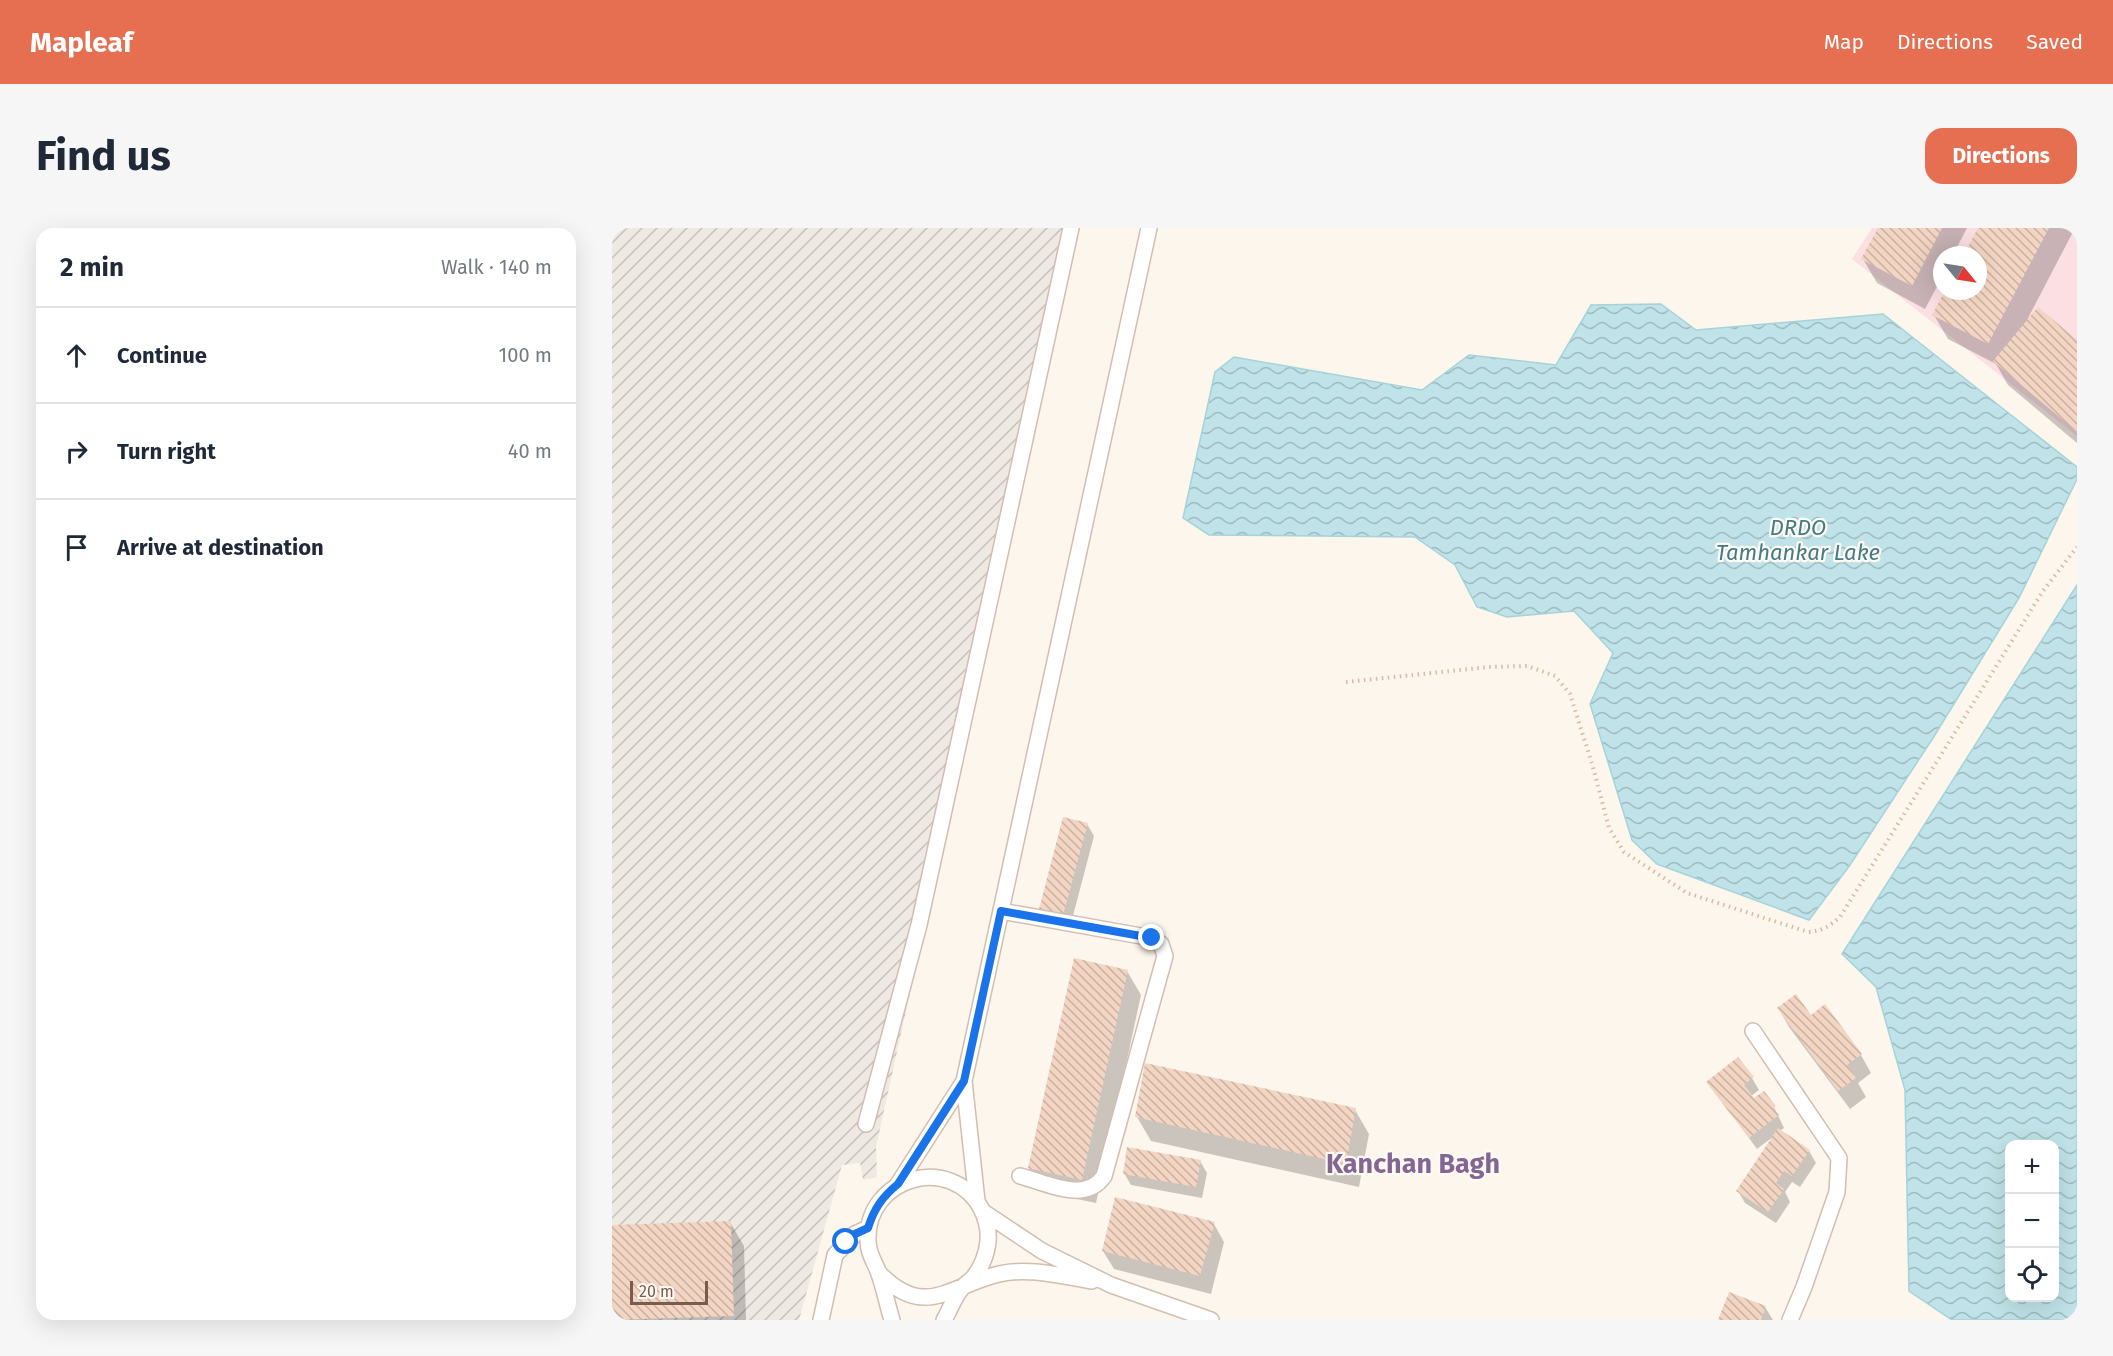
<!DOCTYPE html>
<html lang="en">
<head>
<meta charset="utf-8">
<style>
	:root { --surface:#fff; --page:#f6f6f7; --text:#1f2937; --muted:#747a83; --line:#e0e1e3; --accent:#e76f51 }
	body { margin:0; font-family:"Fira Sans",sans-serif; background:var(--page); color:var(--text) }
	.controls { position:absolute; right:18px; bottom:18px; display:grid; overflow:hidden; border-radius:12px; box-shadow:0 6px 24px #0002 }
	.controls button { width:54px; height:54px; display:grid; place-items:center; padding:0; border:0; border-bottom:2px solid var(--line); background:var(--surface); color:var(--text); font:30px sans-serif }
	.compass { position:absolute; left:1321px; top:18px; width:54px; height:54px; border-radius:50%; background:var(--surface); box-shadow:0 6px 24px #0002; rotate:120deg }
	.scale { position:absolute; left:18px; bottom:15px; width:78px; box-sizing:border-box; padding-left:6px; border:3px solid #7a5c4d; border-top:0; font-size:16px; line-height:21px; white-space:nowrap; color:#7a5c4d; -webkit-text-stroke:4px #fffaf3; paint-order:stroke }
	.stop { position:absolute; width:18px; height:18px; margin:-14px; border:4px solid #1a73e8; border-radius:50%; background:#fff }
	.stop.end { background:#1a73e8; border-color:#fff; box-shadow:0 2px 6px #0008 }
	.list { margin:0; padding:0; list-style:none }
	h2 { display:flex; justify-content:space-between; align-items:center; height:78px; margin:0; padding:0 24px; font-size:26px }
	h2 small { font-size:20px; font-weight:400; color:var(--muted) }
	.list li { display:grid; grid-template-columns:39px 1fr auto; gap:18px; align-items:center; box-sizing:border-box; height:96px; padding:0 24px; border-top:2px solid var(--line) }
	.list b { display:block; font-size:22px; white-space:nowrap }
	.list em { font-size:20px; font-style:normal; color:var(--muted) }
	.icon { flex:none; width:33px; height:33px; fill:none; stroke:currentColor; stroke-width:2; stroke-linecap:round; stroke-linejoin:round }
	.map { position:relative; flex:none; width:1465px; height:1092px; overflow:hidden; border-radius:18px }
	header { display:flex; align-items:center; gap:36px; box-sizing:border-box; height:84px; padding:0 30px; background:var(--accent); color:#fff }
	header strong { font-size:28px }
	nav { display:flex; gap:33px; margin-inline-start:auto; font-size:21px }
	.intro { display:flex; align-items:center; justify-content:space-between; box-sizing:border-box; height:144px; padding:0 36px }
	h1 { margin:0; font-size:42px }
	.button { padding:15px 27px; border-radius:18px; background:var(--accent); color:#fff; font-size:21px; font-weight:700 }
	main { display:flex; gap:36px; padding:0 36px }
	aside { flex:1; background:var(--surface); border-radius:18px; box-shadow:0 6px 24px #0002 }
	.map>svg:first-child { display:block }
	.industrial { fill:url(#industrial-furrows) }
	.medical { fill:#fbdfe3; fill-rule:evenodd }
	.water { fill:url(#water-waves); stroke:#a5d3da; stroke-width:1.5; fill-rule:evenodd }
	.shadow { fill:#0003 }
	.building { fill:url(#building-back-hatch) }
	.lines { fill:none; stroke-linecap:round; stroke-linejoin:round }
	.service-casing { stroke:#d1beb0; stroke-width:18 }
	.path { stroke:#d9b8a5; stroke-width:4; stroke-dasharray:1.5 4.5; stroke-linecap:butt }
	.service { stroke:#fff; stroke-width:15 }
	.route { stroke:#1a73e8; stroke-width:8 }
	.labels { text-anchor:middle; stroke-width:4.5; stroke-linejoin:round; paint-order:stroke }
	.water-label { font-size:22px; font-style:italic; fill:#437c86; stroke:#fffaf3 }
	.district-label { font-size:27px; font-weight:bold; fill:#846695; stroke:#fffaf3 }
</style>
</head>
<body>
<header>
<strong>Mapleaf</strong>
<nav><a>Map</a><a>Directions</a><a>Saved</a></nav>
</header>
<div class="intro"><h1>Find us</h1><a class="button">Directions</a></div>
<main>
<aside>
<h2>2 min<small>Walk · 140 m</small></h2>
<ul class="list">
<li><svg class="icon" aria-label="ahead" viewBox="0 0 24 24"><path d="M12 20V5M6 11l6-6 6 6"/></svg><div><b>Continue</b></div><em>100 m</em></li>
<li><svg class="icon" aria-label="right" viewBox="0 0 24 24"><path d="M7 20v-9h11M14 6l5 5-5 5"/></svg><div><b>Turn right</b></div><em>40 m</em></li>
<li><svg class="icon" aria-label="arrive" viewBox="0 0 24 24"><path d="M6 21V4h12l-3 4 3 4H6"/></svg><div><b>Arrive at destination</b></div></li>
</ul>
</aside>
<div class="map">
<svg width="1465" height="1092" viewBox="0 0 1465 1092">
	<defs>
		<pattern id="industrial-furrows" width="10" height="10" patternUnits="userSpaceOnUse" patternTransform="scale(1.5)"><rect width="10" height="10" fill="#efe9e4"/><path d="M-1 1l2-2M0 10L10 0M9 11l2-2" fill="none" stroke="#c7c0bb"/></pattern>
		<pattern id="water-waves" width="16" height="10" patternUnits="userSpaceOnUse" patternTransform="scale(1.5)"><rect width="16" height="10" fill="#bfe3e8"/><path d="M0 5q4-4 8 0t8 0" fill="none" stroke="#a0bbbe"/></pattern>
		<pattern id="building-back-hatch" width="6" height="6" patternUnits="userSpaceOnUse" patternTransform="scale(1.5)"><rect width="6" height="6" fill="#f3d5c3"/><path d="M-1 5l2 2M0 0l6 6M5-1l2 2" fill="none" stroke="#cab0a1"/></pattern>
	</defs>
	<rect width="100%" height="100%" fill="#fdf6ec"/>
	<path class="industrial" d="M0,0h467l-203,919 1,30 -14,3 -3,-17 -18,2 -43,155h-187z"/>
	<path class="medical" d="M1260,0h205v208l-225,-177zM1330,27h36v36h-36z"/>
	<path class="water" d="M1049,76l35,26 187,-16 194,153v12l-58,119 -86,140 -83,127 -41,55 -152,-56 -25,-24 -42,-136 23,-51 -39,-42 -67,6 -30,-10 -22,-42 -40,-28 -206,-2 -26,-17 32,-146 19,-15 188,33 47,-35 87,10 35,-60z
		M1465,357v735h-125l-43,-29 -4,-201 -29,-103 -34,-33zM1398,916h44v154h-44z"/>
	<path class="shadow" d="M1267,0h88l-14,27h-11v22l-17,32 -48,-26 -14,-24z
		M1367,0h96l-48,92 11,-11 39,33v101l-69,-58 -12,-21 -48,-25 -14,-24 12,-24h32v-36h-13z
		M475,596l7,12 -25,95 -23,-6z
		M515,743l14,24 -45,208 -53,-11 -14,-24z
		M1213,778l36,49 10,18 -13,10 8,14 -16,12 -61,-82 -10,-18 32,8z
		M1140,850l7,12 -8,6 3,4 20,7 10,21 -4,3 29,20 7,12 -16,24 -8,-5 -7,10 5,10 -14,21 -31,-20 -7,-12 36,-55 -17,13 -49,-67z
		M743,882l14,24 -10,53 -208,-46 -14,-24z
		M588,933l7,12 -5,25 -71,-13 -7,-12z
		M118,994l14,24 2,74h-134v-93z
		M602,996l10,18 -13,52 -97,-25 -11,-18z
		M1153,1079l8,13h-53z"/>
	<path class="building" d="M1266,0h64l-30,58 -51,-27z
		M1366,0h71l-61,116 -56,-29 13,-24h33v-36h-14z
		M1426,79l39,33v92l-84,-71z
		M451,589l25,6 -26,96 -24,-6z
		M462,730l54,12 -46,210 -54,-12z
		M1184,766l15,21 14,-11 37,50 -15,11 9,13 -18,13 -61,-83z
		M1126,829l16,20 -10,8 10,13 10,-7 12,15 -3,2 6,7 -30,23 -43,-56z
		M533,835l211,45 -10,56 -211,-47z
		M1166,900l32,22 -18,26 -8,-5 -8,12 8,6 -16,23 -32,-21z
		M515,919l74,13 -5,27 -73,-13z
		M503,969l100,25 -15,54 -98,-25z
		M119,993l3,95 -122,4v-95z
		M1117,1064l37,14 -5,14h-43z"/>
	<g class="lines">
		<g class="service-casing">
			<path id="service" d="M389,683l151,27 9,6 4,12 -61,220c-19,28 -57,7 -84,0
				M1141,803l86,127 -2,34 -33,95 -14,33
				M254,896l53,-199 152,-697
				M286,956l66,-103
				M365,973l-13,-120 185,-853
				M370,983l60,40 69,34 100,35
				M268,1046c45,46 71,11 119,0 31,-7 62,2 93,7
				M209,1092l14,-65 20,-21 13,-6
				M280,1092c-5,-16 -8,-33 -14,-49 -4,-10 -10,-18 -10,-30 -3,-64 84,-89 114,-31 4,9 7,21 6,31 -1,13 -7,28 -16,38 -3,3 -7,5 -10,9 -8,9 -12,22 -18,32"/>
		</g>
		<path class="path" d="M734,454l143,-15 38,-1 28,10 15,18 23,73 16,61 15,24 63,41 121,39c14,-1 22,-6 32,-15l203,-326 34,-44"/>
		<use href="#service" class="service"/>
	</g>
	<g class="lines">
		<path class="route" d="M234,1014l9,-8 13,-6c6,-19 14,-31 30,-44l66,-103 37,-170 151,27"/>
	</g>
	<g class="labels">
		<g class="water-label">
			<text x="1186" y="307">DRDO<tspan x="1186" dy="25">Tamhankar Lake</tspan></text>
		</g>
		<g class="district-label">
			<text x="801" y="945">Kanchan Bagh</text>
		</g>
	</g>
</svg>
<div class="controls">
<button>+</button>
<button>−</button>
<button><svg class="icon" aria-label="locate" viewBox="0 0 24 24"><circle cx="12" cy="12" r="6"/><path d="M12 2v4M12 18v4M2 12h4M18 12h4"/></svg></button>
</div>
<svg class="compass" viewBox="-18 -18 36 36"><path d="M0-13l5 13h-10z" fill="#e53935"/><path d="M0 13l5-13h-10z" fill="#747a83"/></svg>
<div class="scale">20 m</div>
<div class="stop" style="left:234px;top:1014px"></div>
<div class="stop end" style="left:540px;top:710px"></div>
</div>
</main>
</body>
</html>
